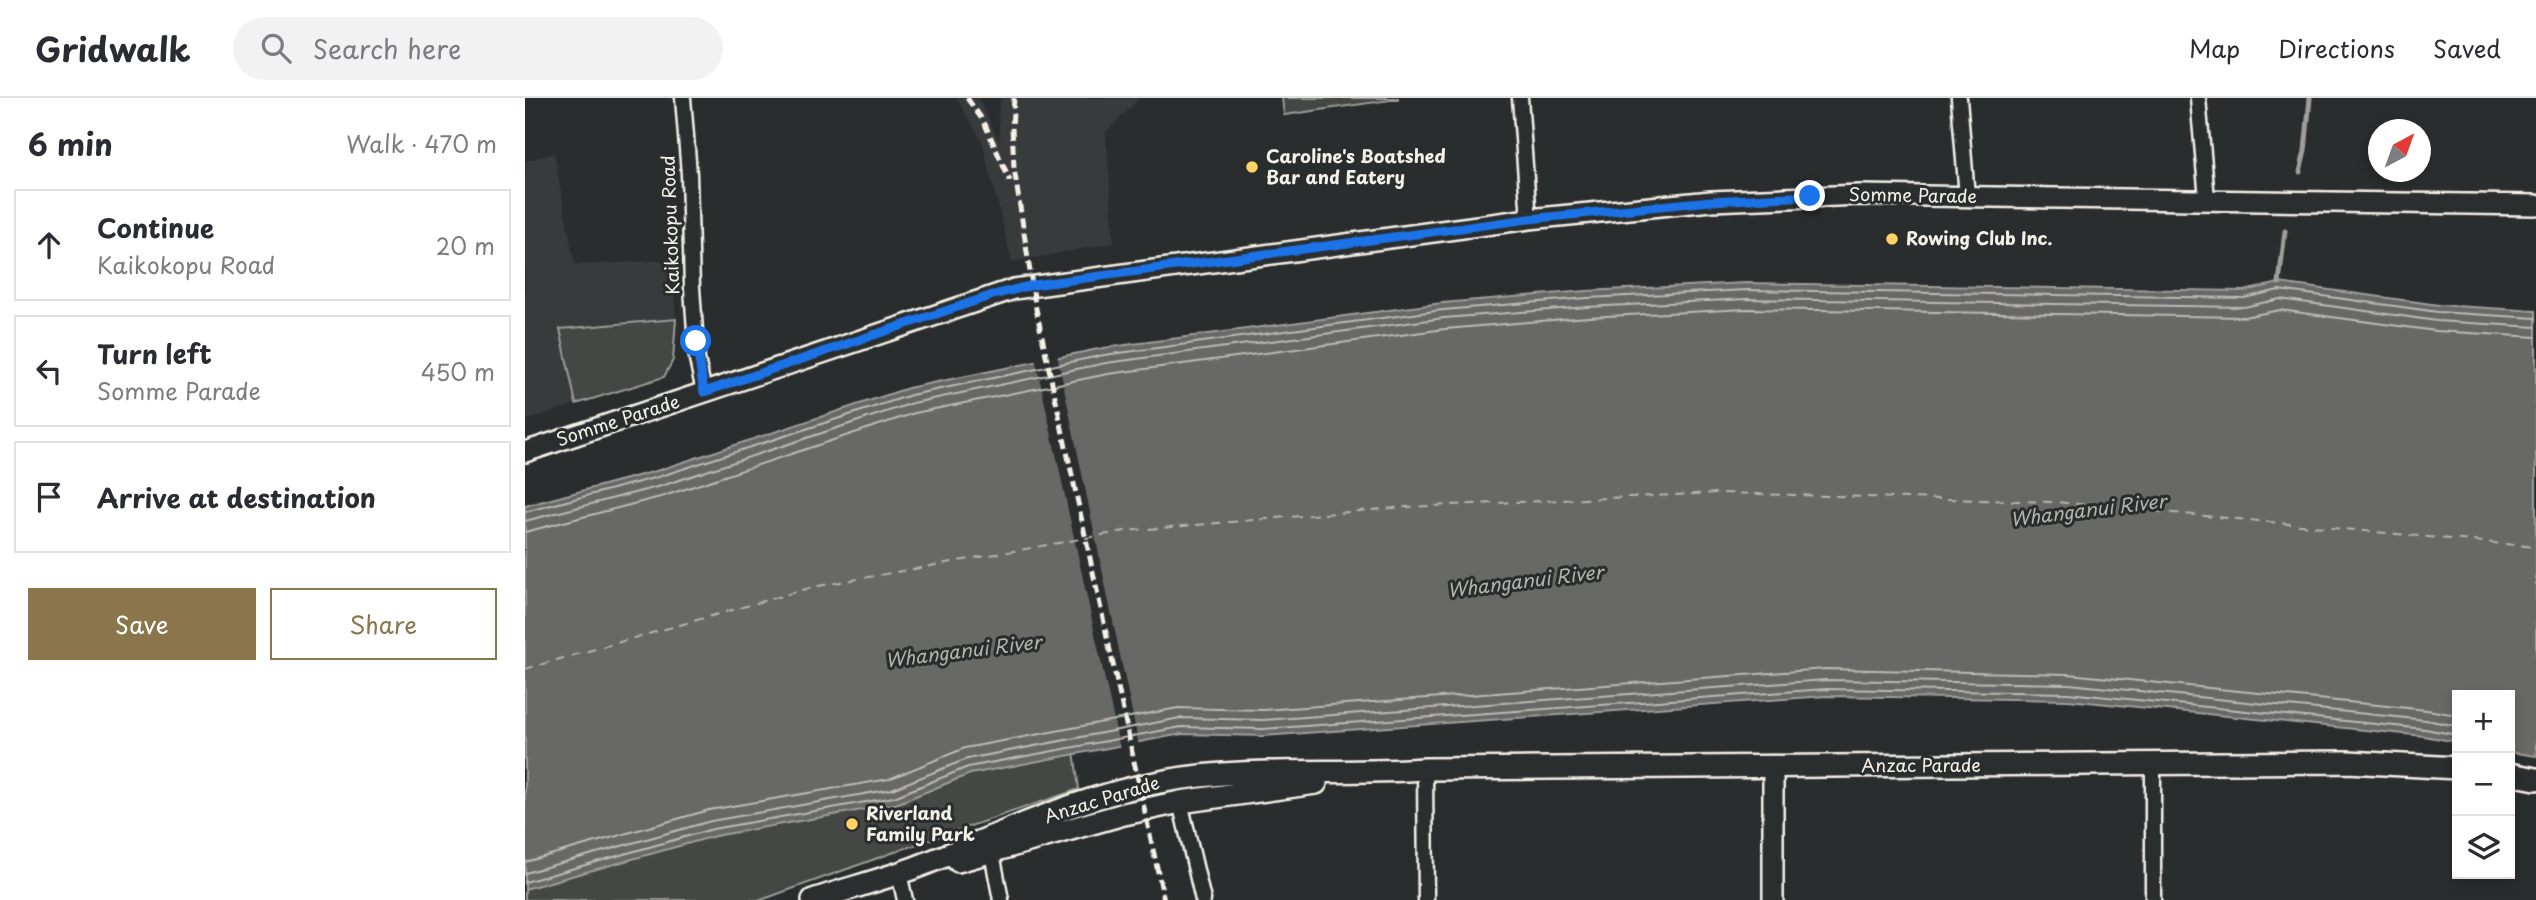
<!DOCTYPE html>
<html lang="en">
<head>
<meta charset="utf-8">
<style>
	:root { --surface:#fff; --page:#f2f2f3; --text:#2b2b33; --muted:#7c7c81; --line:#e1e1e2; --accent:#8a764a }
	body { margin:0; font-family:"Playpen Sans",sans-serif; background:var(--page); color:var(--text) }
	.controls { position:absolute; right:21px; bottom:21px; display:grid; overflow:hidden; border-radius:0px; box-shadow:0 4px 10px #0003 }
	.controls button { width:63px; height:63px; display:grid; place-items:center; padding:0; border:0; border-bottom:2px solid var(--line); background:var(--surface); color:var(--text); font:35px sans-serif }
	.compass { position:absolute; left:1843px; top:21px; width:63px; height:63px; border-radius:50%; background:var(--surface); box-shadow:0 4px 10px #0003; rotate:41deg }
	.stop { position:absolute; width:21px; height:21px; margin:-16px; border:5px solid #1a73e8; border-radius:50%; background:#fff }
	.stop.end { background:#1a73e8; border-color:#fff; box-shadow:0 2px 7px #0008 }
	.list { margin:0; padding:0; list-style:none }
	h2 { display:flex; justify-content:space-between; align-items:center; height:91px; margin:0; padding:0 28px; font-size:30px }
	h2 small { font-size:23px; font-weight:400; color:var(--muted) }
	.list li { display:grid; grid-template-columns:46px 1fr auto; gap:21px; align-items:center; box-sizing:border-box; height:112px; margin:0 14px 14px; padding:0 14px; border:2px solid var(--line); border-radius:0px }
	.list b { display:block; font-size:26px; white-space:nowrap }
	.list p { margin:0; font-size:23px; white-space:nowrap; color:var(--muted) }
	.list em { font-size:23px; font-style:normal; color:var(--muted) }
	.actions { display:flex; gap:14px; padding:21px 28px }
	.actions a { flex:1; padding:16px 0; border:2px solid var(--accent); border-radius:0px; text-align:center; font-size:24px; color:var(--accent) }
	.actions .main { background:var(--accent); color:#fff }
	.icon { flex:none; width:38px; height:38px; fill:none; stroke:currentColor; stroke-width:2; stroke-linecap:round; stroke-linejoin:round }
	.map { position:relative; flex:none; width:2011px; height:802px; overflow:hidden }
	header { display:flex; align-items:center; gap:42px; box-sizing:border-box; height:98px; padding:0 35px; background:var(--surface); border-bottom:2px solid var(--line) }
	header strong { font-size:33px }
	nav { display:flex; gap:38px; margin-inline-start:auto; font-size:24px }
	.search { width:490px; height:63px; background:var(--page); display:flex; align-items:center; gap:18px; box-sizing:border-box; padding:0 24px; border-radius:38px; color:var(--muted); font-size:26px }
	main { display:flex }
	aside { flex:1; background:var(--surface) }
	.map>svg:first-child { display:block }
	.built { fill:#373a3a }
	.green { fill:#444645; stroke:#9c9c96; stroke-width:2 }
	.water { fill:#676866; stroke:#9f9f9a; stroke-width:2 }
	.pier { fill:#2a2d2e }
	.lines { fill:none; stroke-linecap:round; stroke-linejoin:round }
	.shore { stroke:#bcbab4; stroke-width:2 }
	.stream { stroke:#9f9f9a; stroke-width:5 }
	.ferry { stroke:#b5b3ae; stroke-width:2; stroke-dasharray:9 7; stroke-linecap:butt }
	.street-casing { stroke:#f4f1e8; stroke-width:19 }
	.secondary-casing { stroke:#f4f1e8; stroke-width:24 }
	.primary-casing { stroke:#f4f1e8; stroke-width:26 }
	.street { stroke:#2a2d2e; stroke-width:14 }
	.secondary { stroke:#2a2d2e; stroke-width:19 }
	.primary { stroke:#2a2d2e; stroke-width:21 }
	.rail { stroke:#f4f1e8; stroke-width:5; stroke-dasharray:10 5; stroke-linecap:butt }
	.route { stroke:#1a73e8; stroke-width:9 }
	.poi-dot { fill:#ffd166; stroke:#2a2d2e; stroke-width:2.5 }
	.labels { text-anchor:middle; stroke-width:6; stroke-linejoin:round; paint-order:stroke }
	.poi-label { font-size:18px; font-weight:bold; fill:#f4f1e8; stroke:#2a2d2e; text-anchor:start }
	.street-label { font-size:18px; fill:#f4f1e8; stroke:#2a2d2e }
	.water-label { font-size:19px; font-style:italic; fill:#b5b3ae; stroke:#2a2d2e }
</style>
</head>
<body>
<header>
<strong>Gridwalk</strong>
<div class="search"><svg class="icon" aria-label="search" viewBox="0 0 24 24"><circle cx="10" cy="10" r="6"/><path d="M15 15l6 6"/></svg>Search here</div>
<nav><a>Map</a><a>Directions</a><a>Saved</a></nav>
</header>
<main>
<aside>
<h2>6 min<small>Walk · 470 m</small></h2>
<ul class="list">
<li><svg class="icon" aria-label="ahead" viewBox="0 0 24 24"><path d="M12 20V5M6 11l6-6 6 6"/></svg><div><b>Continue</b><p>Kaikokopu Road</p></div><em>20 m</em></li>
<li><svg class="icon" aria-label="left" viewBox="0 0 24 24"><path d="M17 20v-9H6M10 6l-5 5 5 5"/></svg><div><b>Turn left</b><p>Somme Parade</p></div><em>450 m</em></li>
<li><svg class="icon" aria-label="arrive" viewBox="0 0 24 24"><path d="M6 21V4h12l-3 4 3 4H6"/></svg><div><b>Arrive at destination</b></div></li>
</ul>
<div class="actions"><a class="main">Save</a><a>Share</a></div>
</aside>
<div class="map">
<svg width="2011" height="802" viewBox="0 0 2011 802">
	<rect width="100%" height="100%" fill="#2a2d2e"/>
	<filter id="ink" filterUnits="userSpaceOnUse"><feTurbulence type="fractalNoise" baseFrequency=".0143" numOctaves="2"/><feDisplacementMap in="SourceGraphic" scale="14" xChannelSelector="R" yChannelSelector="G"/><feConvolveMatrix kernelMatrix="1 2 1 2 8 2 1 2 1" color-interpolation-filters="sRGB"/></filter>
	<g filter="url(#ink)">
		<path class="built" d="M431,0h22l22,44 -2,-31 3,-13h139l-34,34 8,111 -102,19 -30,-121z
			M29,55l21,112 97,-5 4,59 -115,10 15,75 -51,17v-260z"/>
		<path class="green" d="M757,0h116v1l-114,16z
			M151,221l-3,41 -9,17 -88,27 -16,-75z
			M549,653l5,38 -179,61 -139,50h-236v-19l306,-82z"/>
		<path class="water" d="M1221,185l498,8 35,-8 160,22 97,6v445l-26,-4v-57h-53v47l-33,-6 -356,-36 -242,-4 -563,40 -81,-2 -212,40 -74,30 -181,32 -190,53v-383l131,-35 252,-83 195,-40 339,-45 144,-12z"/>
		<path class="pier" d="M532,256l82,392 -19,3 -85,-391z"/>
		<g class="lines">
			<path class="shore" d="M0,414l133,-35 253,-82 193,-40 339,-45 144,-12 160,-8 497,8 35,-8 159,22 98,6
				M0,423l136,-35 252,-83 193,-40 338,-45 143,-11 160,-8 497,8 36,-8 157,22 99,6
				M0,434l139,-36 251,-83 193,-39 337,-45 143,-12 159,-8 497,8 36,-7 156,21 100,6
				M0,764l184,-52 180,-31 76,-31 213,-40 85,2 563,-41 243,5 358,36 30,5
				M0,775l186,-52 181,-32 75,-30 213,-41 83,2 563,-40 243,4 357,36 31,6
				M0,784l188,-53 181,-32 74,-30 213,-40 82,2 563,-40 242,4 357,36 32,6"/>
			<path class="stream" d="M1775,74l5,-21 5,-53
				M1754,185l6,-52"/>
			<path class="ferry" d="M0,571l288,-82 312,-56 281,-24 313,-14 337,9 480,45"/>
			<g class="street-casing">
				<path id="street" d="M158,0l6,76 3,114 5,71 7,33
					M995,0l9,121
					M1434,0l8,99
					M1673,0l9,101
					M900,671l1,131
					M655,704l23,98
					M467,755l9,47
					M374,775l6,27
					M1628,802v-136"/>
			</g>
			<g class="secondary-casing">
				<path id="secondary" d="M0,354l489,-163 515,-70 182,-18 149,-6 676,10
					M1248,802v-133"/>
			</g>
			<g class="primary-casing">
				<path id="primary" d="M1985,676l26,5
					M433,763l166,-47 56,-12 136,-19
					M288,802c33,-11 68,-20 101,-32 82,-31 164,-72 251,-87 85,-15 174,-6 260,-12l923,-7 109,6"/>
			</g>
			<use href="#street" class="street"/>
			<use href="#secondary" class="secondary"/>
			<use href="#primary" class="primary"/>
			<path class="rail" d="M442,0l17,24 26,59
				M489,0l-2,29 2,41 21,136 129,596"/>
		</g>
	</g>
	<g class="lines" filter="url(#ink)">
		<path class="route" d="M171,243l8,51 289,-97 40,-10 496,-66 182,-18 99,-5"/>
	</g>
	<g class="poi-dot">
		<circle cx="727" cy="69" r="7"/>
		<circle cx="1367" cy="141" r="7"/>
		<circle cx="327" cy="726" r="7"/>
	</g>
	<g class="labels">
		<g class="poi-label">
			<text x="741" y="65">Caroline's Boatshed<tspan x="741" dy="21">Bar and Eatery</tspan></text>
			<text x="1381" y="147">Rowing Club Inc.</text>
			<text x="341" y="722">Riverland<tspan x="341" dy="21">Family Park</tspan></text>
		</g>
		<g class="street-label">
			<text transform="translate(1388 98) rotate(1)" y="6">Somme Parade</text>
			<text transform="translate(146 127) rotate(-92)" y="6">Kaikokopu Road</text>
			<text transform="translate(93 323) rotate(-18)" y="6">Somme Parade</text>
			<text x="1396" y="674">Anzac Parade</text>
			<text transform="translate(577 702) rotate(-17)" y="6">Anzac Parade</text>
		</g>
		<g class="water-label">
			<text transform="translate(1563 412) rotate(-7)" y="7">Whanganui River</text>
			<text transform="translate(1000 483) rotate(-7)" y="7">Whanganui River</text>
			<text transform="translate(438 553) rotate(-7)" y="7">Whanganui River</text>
		</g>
	</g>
</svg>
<div class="controls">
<button>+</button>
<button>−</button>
<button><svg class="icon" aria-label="layers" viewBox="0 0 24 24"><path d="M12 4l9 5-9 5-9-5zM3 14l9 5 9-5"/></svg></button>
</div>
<svg class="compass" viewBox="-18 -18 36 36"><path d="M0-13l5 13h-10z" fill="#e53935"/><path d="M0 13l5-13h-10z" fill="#7c7c81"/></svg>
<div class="stop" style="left:171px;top:243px"></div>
<div class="stop end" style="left:1285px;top:98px"></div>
</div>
</main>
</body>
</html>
